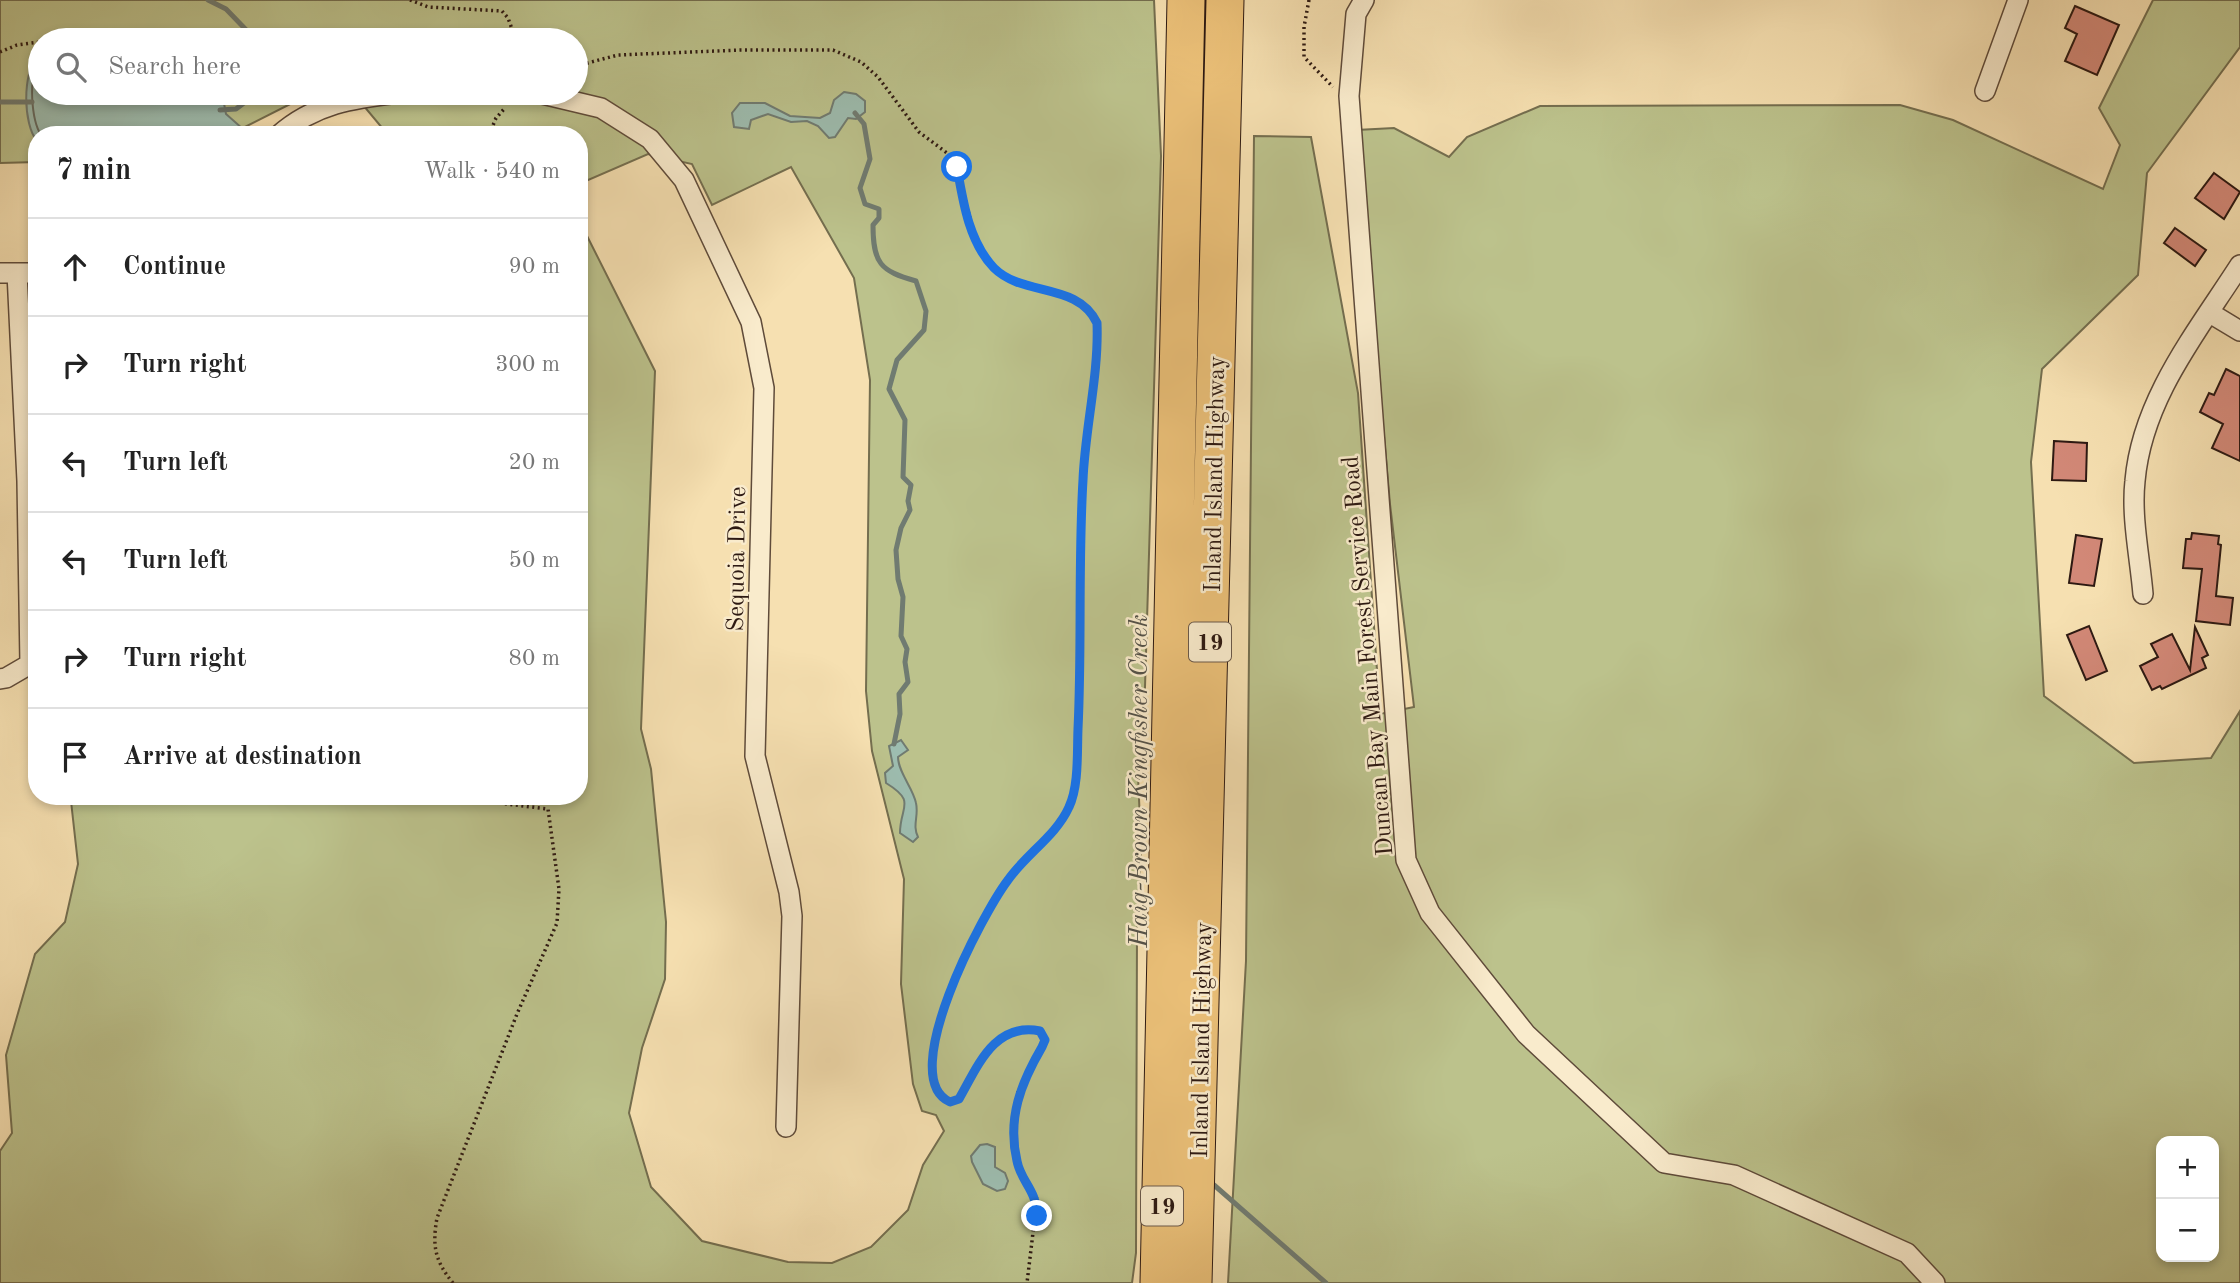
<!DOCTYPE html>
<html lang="en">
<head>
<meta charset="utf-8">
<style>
	:root { --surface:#fff; --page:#f2f2f2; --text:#222; --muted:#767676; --line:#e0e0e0 }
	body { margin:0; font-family:"Old Standard TT",serif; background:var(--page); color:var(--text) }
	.controls { position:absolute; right:21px; bottom:21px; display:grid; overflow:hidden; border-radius:14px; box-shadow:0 4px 10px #0003 }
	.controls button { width:63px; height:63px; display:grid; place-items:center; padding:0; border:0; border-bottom:2px solid var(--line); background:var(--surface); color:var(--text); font:35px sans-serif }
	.stop { position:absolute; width:21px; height:21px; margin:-16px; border:5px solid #1a73e8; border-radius:50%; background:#fff }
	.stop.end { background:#1a73e8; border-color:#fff; box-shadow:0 2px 7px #0008 }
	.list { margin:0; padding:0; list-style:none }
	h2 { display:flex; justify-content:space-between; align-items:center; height:91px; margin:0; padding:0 28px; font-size:30px }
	h2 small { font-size:23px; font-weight:400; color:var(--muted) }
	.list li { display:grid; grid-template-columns:46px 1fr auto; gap:21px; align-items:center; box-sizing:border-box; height:98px; padding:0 28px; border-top:2px solid var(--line) }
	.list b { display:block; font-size:26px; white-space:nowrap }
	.list em { font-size:23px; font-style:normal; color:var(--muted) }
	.icon { flex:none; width:38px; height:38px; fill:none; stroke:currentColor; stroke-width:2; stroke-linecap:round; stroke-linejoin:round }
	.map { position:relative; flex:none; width:2240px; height:1283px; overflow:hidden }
	.search { position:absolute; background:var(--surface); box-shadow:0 4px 10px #0003; left:28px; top:28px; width:560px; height:77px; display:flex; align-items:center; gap:18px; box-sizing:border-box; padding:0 24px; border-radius:38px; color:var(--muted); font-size:26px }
	.panel { position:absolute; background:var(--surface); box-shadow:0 4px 10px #0003; left:28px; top:126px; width:560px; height:679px; border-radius:28px }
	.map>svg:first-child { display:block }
	.green { fill:#bcc28c; stroke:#746e4f; stroke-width:2; fill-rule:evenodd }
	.water { fill:#9dbdb0; stroke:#707b71; stroke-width:2 }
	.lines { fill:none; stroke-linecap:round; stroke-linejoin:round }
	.shore { stroke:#656b61; stroke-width:2 }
	.stream { stroke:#707b71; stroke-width:5 }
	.building { fill:#d28877; stroke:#2d1912; stroke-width:2 }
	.street-casing { stroke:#5f4b3a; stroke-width:22 }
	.highway-casing { stroke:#2d1912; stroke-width:39 }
	.path { stroke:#2d1912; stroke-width:3.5; stroke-dasharray:2 3.5; stroke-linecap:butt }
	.street { stroke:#f9ebcc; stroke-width:19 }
	.highway { stroke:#ebc078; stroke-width:37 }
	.route { stroke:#1a73e8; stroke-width:9 }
	.labels { text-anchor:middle; stroke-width:5; stroke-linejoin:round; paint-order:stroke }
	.shield { fill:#f9ebcc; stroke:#6a584a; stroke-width:2 }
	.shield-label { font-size:23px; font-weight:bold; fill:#2d1912 }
	.street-label { font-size:24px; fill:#2d1912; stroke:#f9ebcc }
	.water-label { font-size:26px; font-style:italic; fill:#545249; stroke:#f9ebcc }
</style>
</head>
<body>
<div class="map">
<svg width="2240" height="1283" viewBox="0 0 2240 1283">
	<rect width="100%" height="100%" fill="#f6e0b1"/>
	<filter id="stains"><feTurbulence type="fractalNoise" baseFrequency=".00286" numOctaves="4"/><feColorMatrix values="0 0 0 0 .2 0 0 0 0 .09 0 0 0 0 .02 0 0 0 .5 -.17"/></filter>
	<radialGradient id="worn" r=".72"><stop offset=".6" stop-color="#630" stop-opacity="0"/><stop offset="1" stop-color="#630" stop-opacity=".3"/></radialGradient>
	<path class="green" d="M0,0h1154l7,156 -17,564 -6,55 3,70 -4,83 -1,325 -4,30h-1132v-132l12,-18 -6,-78 29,-101 30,-32 13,-58 -7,-63 6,-5h502v-576l76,151 -14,358 10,40 15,153 -1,57 -23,69 -13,65 22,74 51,54 86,21 44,1 39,-16 37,-37 15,-45 21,-34 -8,-16 -14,-4 -9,-27 -12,-100 3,-105 -32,-128 -6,-60 4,-311 -16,-102 -63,-111 -79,38 -20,-41 -44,-10 -69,30v-49h-191l-35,-42h223v-53h-536v53h272l-83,42h-192v27l-37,1z
		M2153,0h87v47l-93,126 -9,102 -96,94 -11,93 13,234 90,67 77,-5 29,-47v572h-1012l18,-322 8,-825 57,1 47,256 22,321 34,-7 -24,-203 -33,-374 37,-2 55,29 18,-20 73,-31 360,-1 53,15 150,69 17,-44 -21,-37zM2161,1141h53v116h-53z"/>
	<path class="water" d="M38,57l2,36h182l4,21 17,15 -5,6h-201v6c-14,-16 -15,-70 1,-84z
		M844,92l12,2 9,7v11l-9,7 -8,-1 -13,19 -6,1 -11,-12 -11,-5 -16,1 -23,-8 -17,6 -2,9 -15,-2 -2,-14 8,-10h25l25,13 30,2 10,-5 4,-13z
		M901,740l7,10 -10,7c0,15 15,31 18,46 3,13 -4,22 2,34l-5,5 -13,-9c0,-27 17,-31 -14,-50l-1,-10 8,-7 -4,-20z
		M987,1144l8,3v20l10,6 3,8 -3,8 -8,2 -14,-7 -11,-22 -1,-6 9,-11z"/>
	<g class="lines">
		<path class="shore" d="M40,64c-13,12 -8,57 1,71"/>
		<path class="stream" d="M208,0l18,9 30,31
			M0,102h32
			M220,110l16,-1 21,-16
			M855,113l9,11 6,35 -10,29 5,16 14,5v9l-6,7c0,38 7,46 43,56l10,30 -2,19 -27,30 -8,29 16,31 -2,57 8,8 -3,16 2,9 -9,18 -5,22 2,29 5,18 -2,39 6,13 -2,13 3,20 -9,12 1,20 -6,30
			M1214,1185l112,98"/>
	</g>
	<path class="building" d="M2075,6l44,19 -22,50 -32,-14 12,-27 -12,-6z
		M2214,173l26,19 -16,27 -29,-21z
		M2175,228l31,22 -11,16 -31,-23z
		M2226,369l14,7v85l-28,-13 11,-24 -23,-12 9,-19 5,2z
		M2054,441l33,2 -1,38 -34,-1z
		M2192,533l27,3 -1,8 3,1 -5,51 17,2 -3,27 -34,-4 6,-52 -19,-1 3,-29h5z
		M2076,535l26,4 -8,47 -25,-3z
		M2089,626l18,45 -21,9 -19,-45z
		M2195,627l13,28 -6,3 4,10 -44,21 -2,-3 -8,4 -12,-24 18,-9 -7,-13 21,-10 18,36z"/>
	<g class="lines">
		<g class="street-casing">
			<path id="street" d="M1364,0l-8,14 -7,82 57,764 24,53 96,121 138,129 70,12 173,78 28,30
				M1985,91l33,-91
				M538,93l63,15 49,31 34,41 67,142 13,66 -9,368 34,136 3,24 -6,211
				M279,135c35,-31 75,-37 119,-42
				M0,273h37
				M17,273l10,208 3,183
				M2210,313l30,18
				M2143,594c-3,-36 -12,-77 -8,-113 7,-82 62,-149 105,-216
				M0,679l6,-1 31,-18"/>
		</g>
		<g class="highway-casing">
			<path id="highway" d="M1159,1283l27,-1283
				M1193,1283l32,-1283"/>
		</g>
		<path class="path" d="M410,0l18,7 74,4 6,7 8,22
			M1309,0l-5,27v30l29,30
			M144,40l26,-5 28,5
			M0,52l17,-7 23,-3
			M576,66l42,-11 123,-5h92l28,12 17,15 41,55 32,24 6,11 18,71 19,30 12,10 73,23 12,11 6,11c2,52 -12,105 -14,157 -4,83 -1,166 -5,249 -1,24 1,57 -9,79 -13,28 -43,46 -61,72 -25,33 -113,198 -58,222 31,-12 27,-84 90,-71l5,9 -27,52 -3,16 2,53 20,38 -10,84
			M489,135l7,-17 9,-10
			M453,1283c-18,-22 -21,-37 -16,-65l80,-204 40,-91 2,-34 -11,-80 -82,-10 25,2 28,-5"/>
		<use href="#street" class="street"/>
		<use href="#highway" class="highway"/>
	</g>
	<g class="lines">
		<path class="route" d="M957,167c6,35 12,75 37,101 29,29 84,14 103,55 2,52 -12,105 -14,157 -5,83 -1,166 -5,249 -1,24 1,57 -9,78 -13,29 -43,47 -61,73 -25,33 -113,198 -58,222l9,-3c19,-33 35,-77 81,-68l5,9 -3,7c-21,36 -35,71 -25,114 4,21 20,29 20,55"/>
	</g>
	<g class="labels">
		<g class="shield">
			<rect x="1189" y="622.5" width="42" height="39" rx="5"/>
			<rect x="1141" y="1186.5" width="42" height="39" rx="5"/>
		</g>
		<g class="shield-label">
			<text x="1210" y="650">19</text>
			<text x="1162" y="1214">19</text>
		</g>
		<g class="street-label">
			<text transform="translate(1214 474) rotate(-89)" y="8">Inland Island Highway</text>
			<text transform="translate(736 559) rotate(-89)" y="8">Sequoia Drive</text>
			<text transform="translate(1367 656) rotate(-95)" y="8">Duncan Bay Main Forest Service Road</text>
			<text transform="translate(1201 1040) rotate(-89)" y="8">Inland Island Highway</text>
		</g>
		<g class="water-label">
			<text transform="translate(1138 781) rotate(-90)" y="9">Haig-Brown Kingfisher Creek</text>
		</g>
	</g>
	<rect width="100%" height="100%" filter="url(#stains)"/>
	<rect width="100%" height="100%" fill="url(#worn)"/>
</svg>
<div class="controls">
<button>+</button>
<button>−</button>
</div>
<div class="stop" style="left:957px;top:167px"></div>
<div class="stop end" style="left:1037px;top:1216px"></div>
<div class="search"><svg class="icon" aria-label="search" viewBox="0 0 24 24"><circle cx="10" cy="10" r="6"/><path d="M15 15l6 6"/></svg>Search here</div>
<section class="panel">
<h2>7 min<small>Walk · 540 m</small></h2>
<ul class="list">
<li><svg class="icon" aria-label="ahead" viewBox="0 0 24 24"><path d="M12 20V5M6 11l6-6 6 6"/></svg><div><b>Continue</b></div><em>90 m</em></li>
<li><svg class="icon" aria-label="right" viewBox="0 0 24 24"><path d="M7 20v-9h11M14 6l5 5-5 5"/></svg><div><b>Turn right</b></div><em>300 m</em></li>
<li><svg class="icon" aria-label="left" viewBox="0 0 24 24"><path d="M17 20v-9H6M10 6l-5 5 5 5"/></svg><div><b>Turn left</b></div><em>20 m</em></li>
<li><svg class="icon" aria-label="left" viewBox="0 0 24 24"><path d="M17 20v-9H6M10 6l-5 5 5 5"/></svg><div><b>Turn left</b></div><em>50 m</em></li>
<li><svg class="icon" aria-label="right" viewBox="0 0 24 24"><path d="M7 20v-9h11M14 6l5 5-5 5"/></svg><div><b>Turn right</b></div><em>80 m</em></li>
<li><svg class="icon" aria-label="arrive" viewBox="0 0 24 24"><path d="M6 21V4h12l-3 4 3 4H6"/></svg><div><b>Arrive at destination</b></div></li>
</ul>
</section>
</div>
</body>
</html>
